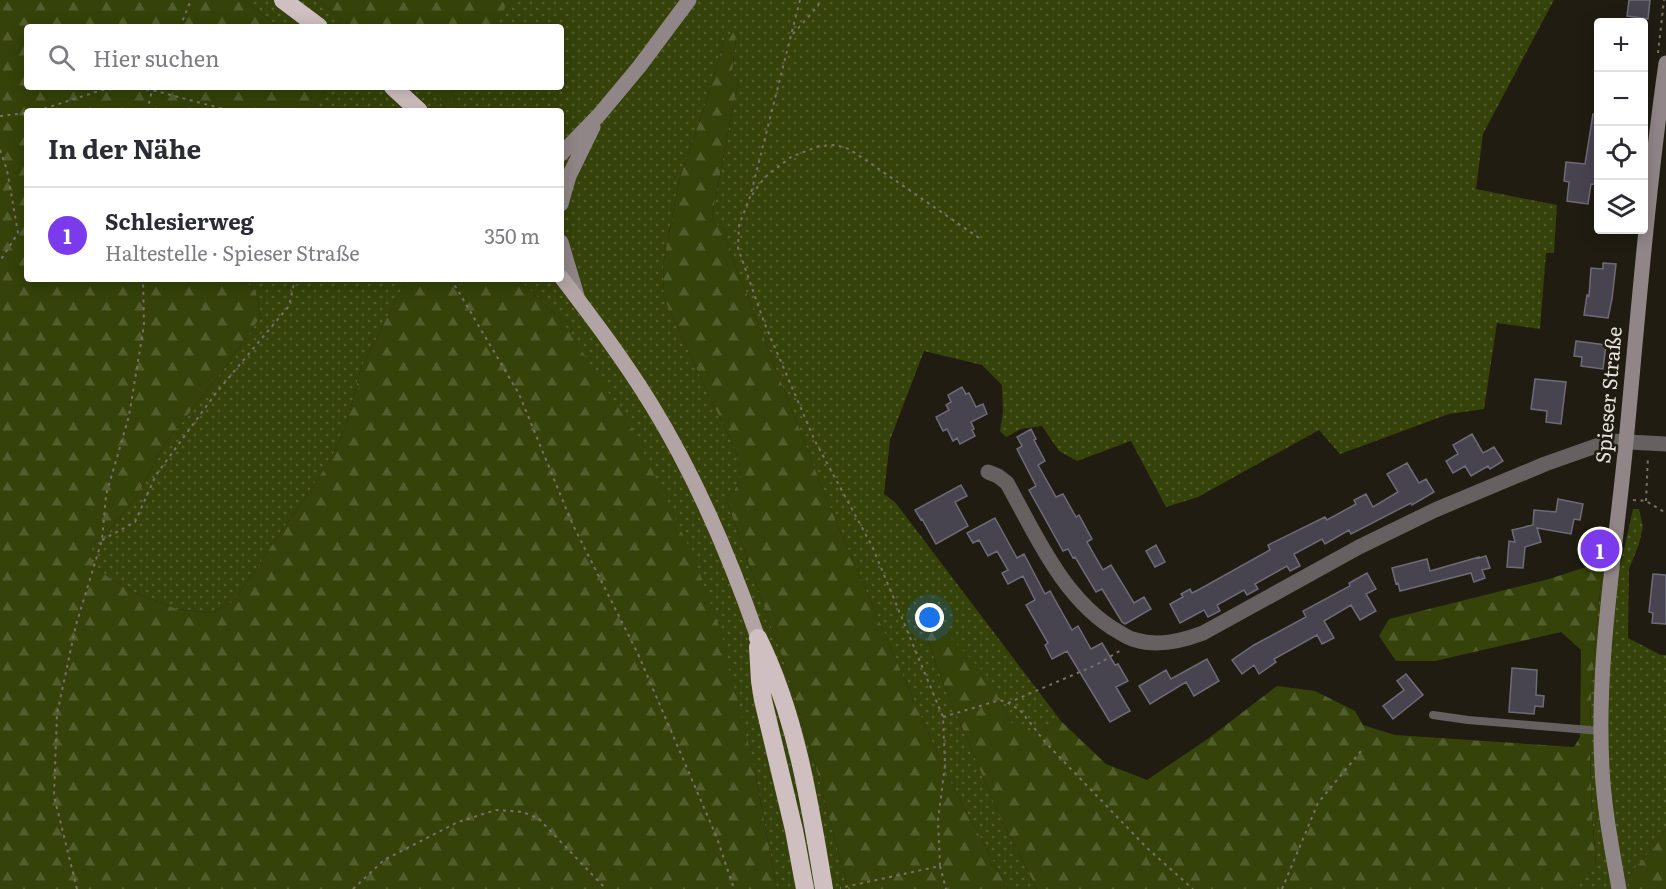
<!DOCTYPE html>
<html lang="de">
<head>
<meta charset="utf-8">
<style>
	:root { --surface:#fff; --page:#f2f2f3; --text:#2b2b33; --muted:#7c7c81; --line:#e1e1e2; --accent:#7c3aed }
	body { margin:0; font-family:Literata,serif; background:var(--page); color:var(--text) }
	.controls { position:absolute; right:18px; top:18px; display:grid; overflow:hidden; border-radius:6px; box-shadow:0 3px 15px #0003 }
	.controls button { width:54px; height:54px; display:grid; place-items:center; padding:0; border:0; border-bottom:2px solid var(--line); background:var(--surface); color:var(--text); font:30px sans-serif }
	.you { position:absolute; left:930px; top:618px; width:21px; height:21px; margin:-15px; border:4px solid #fff; border-radius:50%; background:#1a73e8; box-shadow:0 0 0 9px #1a73e833 }
	.badge { display:grid; place-items:center; width:39px; height:39px; border-radius:50%; background:var(--accent); color:#fff; font-size:20px; font-weight:700 }
	.pin { position:absolute; translate:-50% -50%; border:3px solid #fff; box-shadow:0 2px 6px #0006 }
	.list { margin:0; padding:0; list-style:none }
	h2 { display:flex; justify-content:space-between; align-items:center; height:78px; margin:0; padding:0 24px; font-size:26px }
	h2 small { font-size:20px; font-weight:400; color:var(--muted) }
	.list li { display:grid; grid-template-columns:39px 1fr auto; gap:18px; align-items:center; box-sizing:border-box; height:96px; padding:0 24px; border-top:2px solid var(--line) }
	.list b { display:block; font-size:22px; white-space:nowrap }
	.list p { margin:0; font-size:20px; white-space:nowrap; color:var(--muted) }
	.list em { font-size:20px; font-style:normal; color:var(--muted) }
	.icon { flex:none; width:33px; height:33px; fill:none; stroke:currentColor; stroke-width:2; stroke-linecap:round; stroke-linejoin:round }
	.map { position:relative; flex:none; width:1666px; height:889px; overflow:hidden }
	.search { position:absolute; background:var(--surface); box-shadow:0 3px 15px #0003; left:24px; top:24px; width:540px; height:66px; display:flex; align-items:center; gap:15px; box-sizing:border-box; padding:0 21px; border-radius:6px; color:var(--muted); font-size:22px }
	.panel { position:absolute; background:var(--surface); box-shadow:0 3px 15px #0003; left:24px; top:108px; width:540px; height:174px; border-radius:6px }
	.map>svg:first-child { display:block }
	.grass { fill:url(#grass-dots) }
	.forest { fill:url(#forest-firs) }
	.building { fill:#474450; stroke:#6e6b78; stroke-width:1.5 }
	.lines { fill:none; stroke-linecap:round; stroke-linejoin:round }
	.path { stroke:#757269; stroke-width:2; stroke-dasharray:3 4.5; stroke-linecap:butt }
	.lane { stroke:#676060; stroke-width:8 }
	.street { stroke:#676060; stroke-width:15 }
	.secondary { stroke:#918687; stroke-width:15 }
	.primary { stroke:#b2a4a5; stroke-width:15 }
	.highway { stroke:#d0bfc1; stroke-width:18 }
	.labels { text-anchor:middle; stroke-width:5; stroke-linejoin:round; paint-order:stroke }
	.street-label { font-size:20px; fill:#e6e4dd; stroke:#201c12 }
</style>
</head>
<body>
<div class="map">
<svg width="1666" height="889" viewBox="0 0 1666 889">
	<defs>
		<pattern id="grass-dots" width="8" height="8" patternUnits="userSpaceOnUse" patternTransform="scale(1.5)"><rect width="8" height="8" fill="#354209"/><path d="M2 2h.1M6 6h.1" fill="none" stroke="#525d2c" stroke-width="1.8" stroke-linecap="round"/></pattern>
		<pattern id="forest-firs" width="22" height="20" patternUnits="userSpaceOnUse" patternTransform="scale(1.5)"><rect width="22" height="20" fill="#354209"/><path d="M5 1l3.5 6h-7zM16 11l3.5 6h-7z" fill="#525d2c"/></pattern>
	</defs>
	<rect width="100%" height="100%" fill="#201c12"/>
	<path class="grass" d="M243,0h73l36,27h-73z
		M511,0h1043l-71,134 -7,55 81,16 -3,48h-8l-6,76 -43,-6 -13,86 -35,5 -109,40 -21,-24 -121,67 -32,10 -35,-66 -54,20 -18,-10 -17,-25 -21,3 -15,8 -6,-6 3,-19 -1,-27 -20,-20 -58,-14 -34,89 -6,54 11,8 166,219 -36,14 -14,-12 -23,-45 -63,-46 17,48 57,135 38,74h-29l-59,-110 -37,-82 -85,-197 -102,-262v-8l-11,-7 -2,-7 26,-134 -6,-9 4,-36 -12,3 -15,53 -30,88 -16,84 1,33 47,102 24,48 6,29 -8,16 -7,6 58,163 34,113 30,114h-71l-23,-122 -193,-448 -43,-40h43v-168h-109l3,-7 -2,-17h108v-60h-68l15,-25z
		M327,87h109l6,18 6,6h-137z
		M243,279h164l-46,89 -14,55 -17,38 -97,141 -23,11 -33,-4 -39,-15 -30,-17 -16,-15v-17l18,-15 27,-34 28,-52 65,-83 31,-45 -5,-24z
		M1633,509h6l4,18 -4,17 -10,25 -1,69 33,17h5v174l-10,16 -28,31 2,13h-59l25,-24c-4,-44 -6,-89 -6,-134 1,-55 7,-111 13,-166l17,2z"/>
	<path class="forest" d="M0,0h243l36,27h-252v60h300l-16,24h-284v168h216l13,13 5,24 -31,45 -65,83 -28,52 -27,34 -18,15v17l16,15 30,17 39,15 33,4 23,-11 97,-141 17,-38 14,-55 46,-89h111l43,40 70,108 62,128 28,77 33,135 23,122h-777z
		M316,0h195l-3,3 -15,24h-141z
		M733,32l3,5 -4,36 6,9 -26,134 2,7 11,7v8l102,262 85,197 37,82 59,110h-160l-30,-114 -34,-113 -58,-163 7,-6 8,-16 -6,-29 -24,-48 -47,-102 -1,-33 16,-84 30,-88 15,-53z
		M436,87h17l2,17 -3,7h-4l-6,-6z
		M1595,564l8,1c-6,55 -12,111 -13,166 0,45 2,90 6,135l-25,23h-534l-38,-74 -57,-135 -17,-48 3,-15 5,2 56,59 22,45 14,11 36,-13 45,43 41,16 62,-42 68,-52 38,5 40,20 8,14 32,10 179,12 6,-10 1,-87 -20,-18 -126,29h-39l-17,-25 10,-17 160,-40z
		M1666,829v60h-36l-2,-13 28,-31z"/>
	<path class="building" d="M1629,0h21l-2,19 -21,-3z
		M1593,114l6,1v70l-8,-1 -3,20 -21,-3 2,-19 -5,-1 2,-19 19,2z
		M1603,263l13,1 -4,35 -4,19 -24,-3 3,-20 2,1 2,-28 12,1z
		M1576,341l30,4 -3,24 -22,-3 1,-9 -8,-1z
		M1535,379l31,3 -5,42 -15,-2 1,-11 -16,-2z
		M962,387l4,7 3,-1 7,14 7,-3 4,10 -16,8 3,7 -2,1 3,6 -15,8 -3,-6 -4,3 -6,-12 -4,2 -7,-14 13,-7 -3,-5 5,-3 -3,-7z
		M1031,429l5,10 -2,1 11,21 -7,4 18,32 7,-3 13,23 3,-2 13,24 -5,3 16,28 8,-5 23,38 10,-6 7,12 -26,15 -3,-2 -20,-33 -6,3 -21,-35 -2,1 -5,-9 -5,2 -34,-61 7,-4 -19,-37 5,-3 -5,-9z
		M1472,434l11,19 11,-6 9,14 -13,8 -2,-3 -17,10 -6,-10 -12,7 -7,-12 12,-7 -5,-9z
		M1407,463l12,20 7,-4 8,13 -22,13 -1,-2 -60,31 -2,-4 -24,14 -3,-5 -28,15 6,12 -10,5 -3,-5 -32,18 3,5 -11,6 -3,-5 -27,15 3,6 -12,6 -4,-7 -24,13 -10,-19 13,-7 -2,-3 9,-5 2,4 8,-4 70,-39 -2,-5 57,-28 2,3 29,-16 -2,-4 12,-6 7,13 25,-15 -11,-18z
		M961,485l6,11 -12,6 13,24 -32,18 -14,-25 -1,1 -6,-10z
		M1558,499l25,5 -3,16 -6,-1 -3,15 -34,-6 4,14 -16,5 -2,21 -16,-1 2,-26 6,1 -3,-12 21,-5 1,-15 22,2z
		M995,518l22,40 7,-4 21,40 5,-3 22,39 6,-4 13,23 11,-6 13,22 3,-1 10,17 -12,6 14,24 -20,11 -43,-71 -15,8 -7,-14 3,-2 -22,-38 9,-5 -12,-24 -15,8 -6,-11 6,-3 -11,-19 -9,5 -9,-16 -6,3 -6,-10z
		M1156,545l9,17 -10,5 -9,-16z
		M1486,556l4,12 -8,2 3,8 -11,4 -3,-9 -71,18 -2,-8 -2,1 -4,-16 35,-9 3,12 49,-14v1z
		M1367,573l9,16 -10,5 10,17 -16,9 -9,-15 -27,16 10,17 -12,6 -5,-9 -43,24 2,3 -17,12 -5,-9 -12,9 -10,-14 22,-15 52,-28 -3,-6 47,-25 -1,-3z
		M1653,574l13,1v49l-14,-1 1,-10 -4,-1z
		M1207,659l12,22 -25,15 -8,-14 -36,22 -11,-18 27,-16 5,9z
		M1512,668l25,2 -1,25 8,1 -1,11 -8,-1 -1,8 -25,-2z
		M1406,674l17,21 -30,24 -10,-13 21,-16 -7,-9z"/>
	<g class="lines">
		<path class="path" d="M800,0l-50,197 -11,28 -1,23 26,74 51,119 57,105 71,171 2,48 -7,55 2,46 -100,22
			M180,27l11,-27
			M793,34l25,-28 2,-6
			M1658,53l6,-53
			M37,111l65,-21 28,-2 22,2 79,21
			M147,111l6,-24
			M0,116l27,-3
			M0,150l7,20 11,63 -18,28
			M752,195l12,-17 27,-21 28,-11 16,-1 14,4 24,16 106,73
			M451,279l68,115 53,129 66,131 79,184 17,51
			M1633,500l13,1 20,12
			M1646,501l2,-45
			M102,540l33,-18 21,-47 60,-82 73,-87 6,-27
			M1008,703l88,-38 27,-16
			M943,717l57,-17 8,3 12,7 26,33 101,105 46,41
			M940,866l6,23
			M77,889l-23,-93 3,-82 19,-89 26,-85 4,-45 23,-79 15,-91 -1,-46
			M353,889l31,-29 74,-38 38,-12 27,2 16,7 67,70
			M1282,889l36,-86 43,-52"/>
		<path class="lane" d="M1433,715l35,5 133,11"/>
		<path class="street" d="M988,472l10,4 9,7c29,52 57,118 112,149 5,3 11,7 17,8 22,7 46,1 67,-7l156,-86 76,-37 110,-46 65,-23 56,3"/>
		<path class="secondary" d="M561,154l38,-39 40,-48 50,-67
			M561,204l8,-28 24,-49
			M561,242l16,54
			M1619,889c-7,-40 -15,-80 -17,-121 -6,-109 14,-218 24,-326 12,-127 22,-253 40,-379"/>
		<path class="primary" d="M561,277c32,42 63,83 90,127 45,73 79,153 107,234"/>
		<path class="highway" d="M283,0l36,27
			M393,87l26,24
			M758,638c38,77 52,166 66,251
			M758,647l2,34 3,19 31,130 11,59"/>
	</g>
	<g class="labels">
		<g class="street-label">
			<text transform="translate(1609 395) rotate(-85)" y="7">Spieser Straße</text>
		</g>
	</g>
</svg>
<div class="controls">
<button>+</button>
<button>−</button>
<button><svg class="icon" aria-label="locate" viewBox="0 0 24 24"><circle cx="12" cy="12" r="6"/><path d="M12 2v4M12 18v4M2 12h4M18 12h4"/></svg></button>
<button><svg class="icon" aria-label="layers" viewBox="0 0 24 24"><path d="M12 4l9 5-9 5-9-5zM3 14l9 5 9-5"/></svg></button>
</div>
<div class="you"></div>
<div class="pin badge" style="left:1600px;top:549px">1</div>
<div class="search"><svg class="icon" aria-label="search" viewBox="0 0 24 24"><circle cx="10" cy="10" r="6"/><path d="M15 15l6 6"/></svg>Hier suchen</div>
<section class="panel">
<h2>In der Nähe<small></small></h2>
<ul class="list">
<li><span class="badge">1</span><div><b>Schlesierweg</b><p>Haltestelle · Spieser Straße</p></div><em>350 m</em></li>
</ul>
</section>
</div>
</body>
</html>
